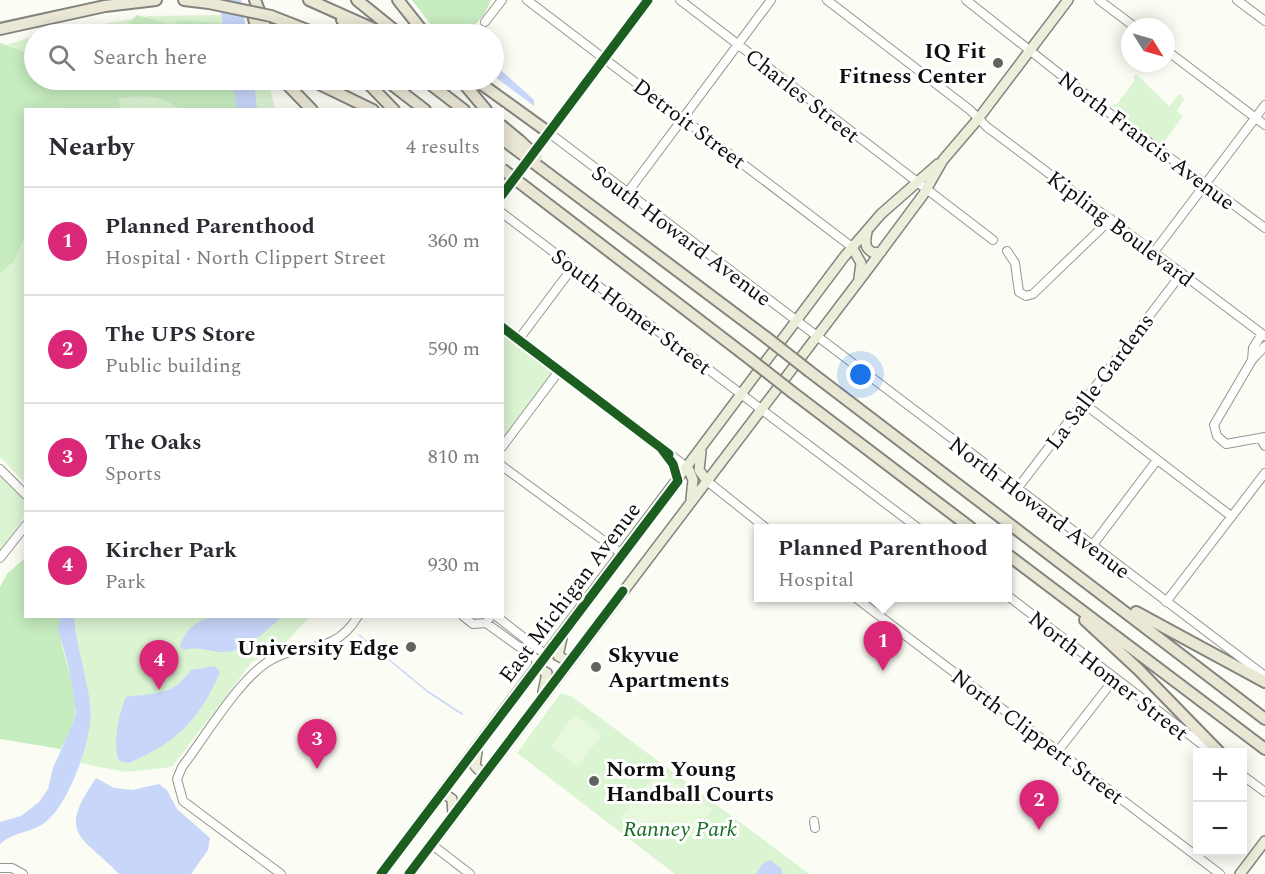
<!DOCTYPE html>
<html lang="en">
<head>
<meta charset="utf-8">
<style>
	:root { --surface:#fff; --page:#f2f2f3; --text:#2b2b33; --muted:#7c7c81; --line:#e1e1e2; --accent:#db2777 }
	body { margin:0; font-family:Spectral,serif; background:var(--page); color:var(--text) }
	.controls { position:absolute; right:18px; bottom:18px; display:grid; overflow:hidden; border-radius:0px; box-shadow:0 3px 15px #0003 }
	.controls button { width:54px; height:54px; display:grid; place-items:center; padding:0; border:0; border-bottom:2px solid var(--line); background:var(--surface); color:var(--text); font:30px sans-serif }
	.compass { position:absolute; left:1121px; top:18px; width:54px; height:54px; border-radius:50%; background:var(--surface); box-shadow:0 3px 15px #0003; rotate:127deg }
	.you { position:absolute; left:861px; top:375px; width:21px; height:21px; margin:-15px; border:4px solid #fff; border-radius:50%; background:#1a73e8; box-shadow:0 0 0 9px #1a73e833 }
	.badge { display:grid; place-items:center; width:39px; height:39px; border-radius:50%; background:var(--accent); color:#fff; font-size:20px; font-weight:700 }
	.pin { position:absolute; translate:-50% -50px; filter:drop-shadow(0 2px 3px #0008) }
	.pin::after { content:''; position:absolute; top:32px; width:21px; height:18px; background:inherit; clip-path:polygon(0 0,100% 0,50% 100%) }
	.popup { position:absolute; left:754px; top:524px; width:258px; height:78px; box-sizing:border-box; display:grid; place-content:center; border-radius:0px; background:var(--surface); filter:drop-shadow(0 2px 4px #0005); font-size:20px; white-space:nowrap; color:var(--muted) }
	.popup b { font-size:22px; color:var(--text) }
	.popup::after { content:''; position:absolute; left:50%; top:100%; margin-left:-12px; border:12px solid transparent; border-top-color:var(--surface) }
	.list { margin:0; padding:0; list-style:none }
	h2 { display:flex; justify-content:space-between; align-items:center; height:78px; margin:0; padding:0 24px; font-size:26px }
	h2 small { font-size:20px; font-weight:400; color:var(--muted) }
	.list li { display:grid; grid-template-columns:39px 1fr auto; gap:18px; align-items:center; box-sizing:border-box; height:108px; padding:0 24px; border-top:2px solid var(--line) }
	.list b { display:block; font-size:22px; white-space:nowrap }
	.list p { margin:0; font-size:20px; white-space:nowrap; color:var(--muted) }
	.list em { font-size:20px; font-style:normal; color:var(--muted) }
	.icon { flex:none; width:33px; height:33px; fill:none; stroke:currentColor; stroke-width:2; stroke-linecap:round; stroke-linejoin:round }
	.map { position:relative; flex:none; width:1265px; height:874px; overflow:hidden }
	.search { position:absolute; background:var(--surface); box-shadow:0 3px 15px #0003; left:24px; top:24px; width:480px; height:66px; display:flex; align-items:center; gap:15px; box-sizing:border-box; padding:0 21px; border-radius:33px; color:var(--muted); font-size:22px }
	.panel { position:absolute; background:var(--surface); box-shadow:0 3px 15px #0003; left:24px; top:108px; width:480px; height:510px; border-radius:0px }
	.map>svg:first-child { display:block }
	.green { fill:#dbf4d2 }
	.forest { fill:#c7ecc0 }
	.pitch { fill:#e7f8dc }
	.water { fill:#c7d6f9 }
	.lines { fill:none; stroke-linecap:round; stroke-linejoin:round }
	.stream { stroke:#c7d6f9; stroke-width:1.5 }
	.minor-casing { stroke:#959692; stroke-width:10 }
	.major-casing { stroke:#83837f; stroke-width:12 }
	.highway-casing { stroke:#83837f; stroke-width:14 }
	.minor { stroke:#fefffd; stroke-width:8 }
	.major { stroke:#ebeed9; stroke-width:9 }
	.highway { stroke:#ebe7d5; stroke-width:10 }
	.highway-bridge-casing { stroke:#83837f; stroke-width:14; stroke-linecap:butt }
	.highway-bridge { stroke:#ebe7d5; stroke-width:10 }
	.cycleway-casing { stroke:#fff; stroke-width:13 }
	.cycleway { stroke:#1b5e20; stroke-width:9 }
	.poi-dot { fill:#62625f; stroke:#fff; stroke-width:2 }
	.labels { text-anchor:middle; stroke-width:6; stroke-linejoin:round; paint-order:stroke }
	.poi-label { font-size:22px; font-weight:bold; fill:#0f0f0f; stroke:#fff; text-anchor:end }
	.street-label { font-size:22px; fill:#0f0f0f; stroke:#fff }
	.park-label { font-size:22px; font-style:italic; fill:#196d25; stroke:#fff }
</style>
</head>
<body>
<div class="map">
<svg width="1265" height="874" viewBox="0 0 1265 874">
	<rect width="100%" height="100%" fill="#fbfcf4"/>
	<path class="green" d="M221,15l3,19h-181l107,-18z
		M34,36v44h234l7,29 -249,1 -1,373 -25,-26v-410z
		M1136,74l33,32 10,-12 6,5 -9,12 7,5 -22,30 -47,-36 2,-2 -5,-3 6,-1 18,-24 -2,-2z
		M502,333l51,38 -51,71z
		M0,475l25,26v15l-25,35z
		M74,616l236,1 -29,30 -29,15 -80,105 -47,5 -45,-9 9,-37 2,-22 -8,-27z
		M561,693l10,3 238,178h-134l-158,-121z"/>
	<path class="forest" d="M412,0h79l-7,15 -13,14 -13,-4 -4,9h-16z
		M137,15l36,10 6,-5 50,4 2,10h-158l36,-9 10,9z
		M32,42l2,38h203l4,29h-63c-14,-14 -41,-15 -59,-10l1,10 -94,1 -1,125 -11,26 -14,12v-230l23,9z
		M25,558l1,58 34,1c-4,32 19,64 15,97 -1,12 -9,24 -14,35l-61,-10v-152l7,-13z"/>
	<path class="pitch" d="M574,715l28,20 -25,32 -26,-21z
		M660,771l53,39c-14,19 -46,39 -70,26 -8,-4 -15,-11 -23,-17l33,-43z"/>
	<path class="water" d="M219,0h22l6,34h-23z
		M494,64l40,36v6l-40,-30z
		M232,80h22l3,29h-20z
		M60,617h14c3,29 11,56 16,85 5,31 -19,97 -42,118 -14,13 -34,11 -48,24v-22l21,-6 18,-14 9,-13 5,-21 20,-45 3,-11 -7,-44 -11,-39z
		M212,617v-1l70,1c-17,14 -36,36 -60,35 -14,-1 -25,-6 -38,-2l-4,-3c4,-16 17,-27 32,-30z
		M215,666l5,6c-21,49 -43,70 -91,91l-10,-2c-7,-17 0,-48 7,-64 29,-4 47,-1 65,-27z
		M96,778l18,10 18,2 27,-6 8,6 10,19 33,29 -2,12 -17,24h-72c-37,-39 -63,-38 -23,-96z
		M770,860l12,9v5h-26l7,-11z"/>
	<g class="lines">
		<path class="stream" d="M359,635l68,56 35,23"/>
		<g class="minor-casing">
			<path id="minor" d="M527,0l325,247
				M680,0l313,240
				M827,0l143,110 17,17 278,209
				M966,0l138,109 161,119
				M1099,0l36,27
				M1237,0l28,21
				M485,22l17,-22
				M1166,50l99,75
				M548,132l717,544
				M628,192l143,-192
				M502,195l146,-195
				M502,213l416,315
				M1007,251l8,12 4,29 7,4 7,-2 78,-75
				M1154,252l111,-147
				M502,327l186,141
				M519,339l54,-72
				M1265,346l-13,14 -38,65 3,11 9,8 39,-7
				M1252,360l1,-12 9,-14
				M1083,403l148,113
				M1260,438l5,8
				M502,447l57,-76
				M666,454l8,13 4,14
				M502,466l120,88
				M0,469l26,26
				M707,481l59,47
				M1017,489l165,-216
				M1092,546l65,-86
				M0,558l26,-33
				M1008,596l204,156
				M856,598l364,276
				M1166,602l99,-129
				M463,616l10,8 13,-1 5,-7
				M496,616l50,39
				M486,623l50,36v8
				M1058,751l57,-73
				M1242,775l23,17
				M814,821l1,7
				M431,844l39,30
				M0,868h12l11,6
				M281,874l-98,-73 -6,-22 5,-12c23,-30 54,-83 84,-104 30,-22 67,-4 92,-47"/>
		</g>
		<g class="major-casing">
			<path id="major" d="M867,232c-2,9 -3,17 7,21l7,-1
				M852,247l9,16 -2,15
				M701,452l-2,18 8,11
				M688,468l5,12 -2,19
				M562,638l-4,18 12,6
				M536,667l11,6 -4,19
				M477,752l-2,14 9,9
				M440,795h6l6,4 1,17
				M381,874l463,-617 37,-43 57,-50
				M409,874l462,-609 52,-70 20,-35 35,-41 90,-119
				M1240,874l25,-33"/>
		</g>
		<g class="highway-casing">
			<path id="highway" d="M184,0l25,3
				M255,0l13,34
				M309,0l76,34
				M357,0l42,34
				M398,0l27,34
				M253,15l5,19
				M271,16l46,18
				M342,20l22,14
				M0,29l105,-23 51,-6
				M283,80l29,30
				M311,80l62,30
				M365,80l29,30
				M386,80l39,30
				M425,80l39,30
				M461,80l25,30
				M476,80l72,52
				M502,126l18,15
				M502,139l12,9
				M542,169l225,169
				M528,189l222,170
				M809,371l456,348
				M792,392l179,136
				M1008,555l257,194
				M1136,612l129,70
				M1085,620l53,49 81,83"/>
		</g>
		<use href="#minor" class="minor"/>
		<use href="#major" class="major"/>
		<use href="#highway" class="highway"/>
		<g class="highway-bridge-casing">
			<path id="highway-bridge" d="M209,3l62,13
				M520,141l17,16
				M514,148l28,21
				M502,169l26,20
				M767,338l42,33
				M750,359l42,33"/>
		</g>
		<use href="#highway-bridge" class="highway-bridge"/>
		<g class="cycleway-casing">
			<path id="cycleway" d="M502,195l146,-195
				M502,327l167,127
				M381,874l297,-393 -5,-17 -12,-16
				M409,874l214,-283"/>
		</g>
		<use href="#cycleway" class="cycleway"/>
	</g>
	<g class="poi-dot">
		<circle cx="998" cy="63" r="6"/>
		<circle cx="411" cy="647" r="6"/>
		<circle cx="596" cy="667" r="6"/>
		<circle cx="594" cy="781" r="6"/>
	</g>
	<g class="labels">
		<g class="poi-label">
			<text x="986" y="58">IQ Fit<tspan x="986" dy="25">Fitness Center</tspan></text>
			<text x="399" y="655">University Edge</text>
			<text x="608" y="662" text-anchor="start">Skyvue<tspan x="608" dy="25">Apartments</tspan></text>
			<text x="606" y="776" text-anchor="start">Norm Young<tspan x="606" dy="25">Handball Courts</tspan></text>
		</g>
		<g class="street-label">
			<text transform="translate(803 95) rotate(38)" y="8">Charles Street</text>
			<text transform="translate(690 123) rotate(37)" y="8">Detroit Street</text>
			<text transform="translate(1147 140) rotate(37)" y="8">North Francis Avenue</text>
			<text transform="translate(1121 228) rotate(37)" y="8">Kipling Boulevard</text>
			<text transform="translate(682 235) rotate(37)" y="8">South Howard Avenue</text>
			<text transform="translate(632 311) rotate(37)" y="8">South Homer Street</text>
			<text transform="translate(1099 381) rotate(-53)" y="8">La Salle Gardens</text>
			<text transform="translate(1040 507) rotate(37)" y="8">North Howard Avenue</text>
			<text transform="translate(569 592) rotate(-53)" y="8">East Michigan Avenue</text>
			<text transform="translate(1109 675) rotate(38)" y="8">North Homer Street</text>
			<text transform="translate(1038 736) rotate(37)" y="8">North Clippert Street</text>
		</g>
		<g class="park-label">
			<text x="680" y="836">Ranney Park</text>
		</g>
	</g>
</svg>
<div class="controls">
<button>+</button>
<button>−</button>
</div>
<svg class="compass" viewBox="-18 -18 36 36"><path d="M0-13l5 13h-10z" fill="#e53935"/><path d="M0 13l5-13h-10z" fill="#7c7c81"/></svg>
<div class="you"></div>
<div class="pin badge" style="left:883px;top:671px">1</div>
<div class="popup"><b>Planned Parenthood</b>Hospital</div>
<div class="pin badge" style="left:1039px;top:830px">2</div>
<div class="pin badge" style="left:317px;top:769px">3</div>
<div class="pin badge" style="left:159px;top:690px">4</div>
<div class="search"><svg class="icon" aria-label="search" viewBox="0 0 24 24"><circle cx="10" cy="10" r="6"/><path d="M15 15l6 6"/></svg>Search here</div>
<section class="panel">
<h2>Nearby<small>4 results</small></h2>
<ul class="list">
<li><span class="badge">1</span><div><b>Planned Parenthood</b><p>Hospital · North Clippert Street</p></div><em>360 m</em></li>
<li><span class="badge">2</span><div><b>The UPS Store</b><p>Public building</p></div><em>590 m</em></li>
<li><span class="badge">3</span><div><b>The Oaks</b><p>Sports</p></div><em>810 m</em></li>
<li><span class="badge">4</span><div><b>Kircher Park</b><p>Park</p></div><em>930 m</em></li>
</ul>
</section>
</div>
</body>
</html>
